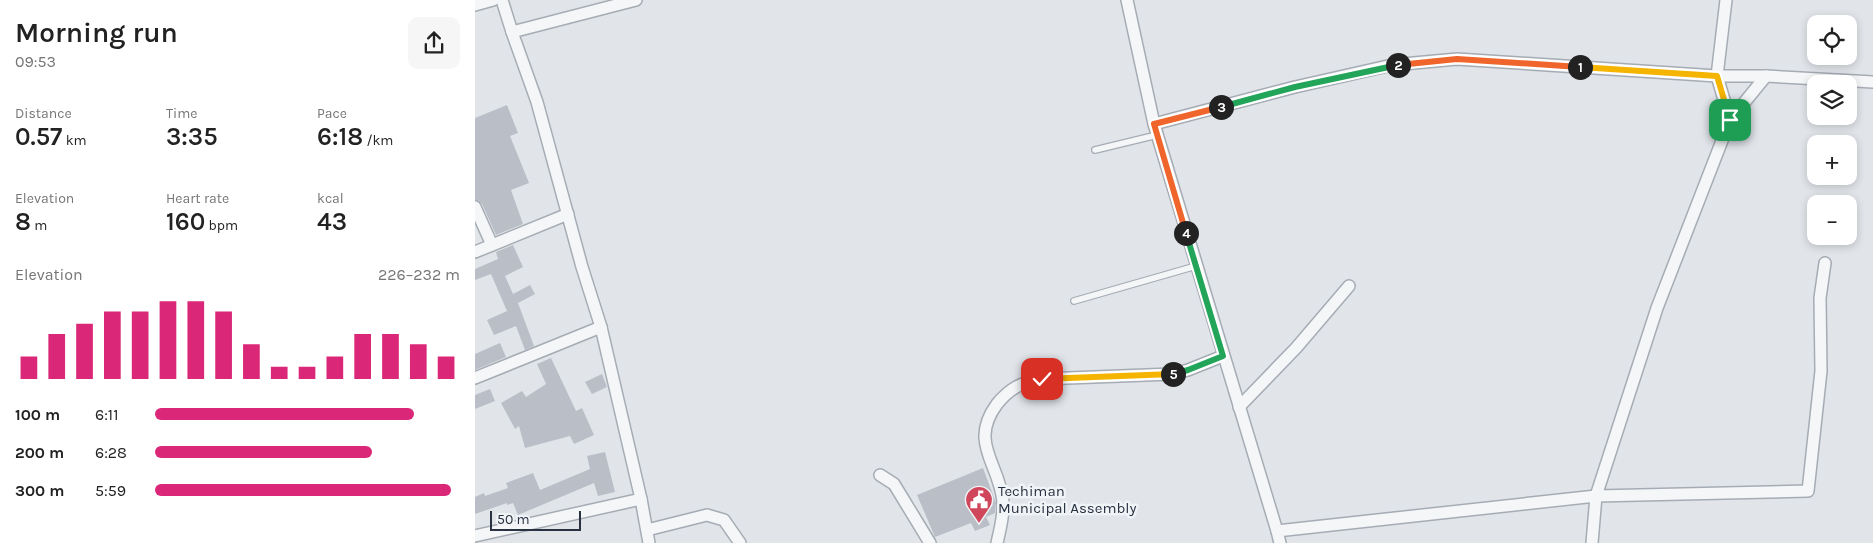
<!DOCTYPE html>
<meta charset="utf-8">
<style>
:root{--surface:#fff;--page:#f6f6f6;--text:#222;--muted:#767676;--accent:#db2777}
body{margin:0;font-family:Karla,sans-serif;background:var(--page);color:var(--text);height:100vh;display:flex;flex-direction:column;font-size:19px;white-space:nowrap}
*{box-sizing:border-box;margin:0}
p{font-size:16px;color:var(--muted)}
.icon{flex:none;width:28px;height:28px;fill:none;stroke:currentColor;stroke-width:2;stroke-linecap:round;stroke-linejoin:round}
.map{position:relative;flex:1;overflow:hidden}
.drawer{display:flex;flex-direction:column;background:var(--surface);width:475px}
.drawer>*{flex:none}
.buttons{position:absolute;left:1332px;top:15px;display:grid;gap:10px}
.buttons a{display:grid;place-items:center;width:50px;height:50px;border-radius:10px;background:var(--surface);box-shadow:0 2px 8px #0003;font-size:25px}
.scale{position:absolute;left:15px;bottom:12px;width:91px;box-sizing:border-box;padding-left:5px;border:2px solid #293242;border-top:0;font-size:14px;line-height:18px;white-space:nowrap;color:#293242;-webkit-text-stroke:4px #f1f4f7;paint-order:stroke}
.pin{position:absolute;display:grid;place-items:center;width:42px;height:42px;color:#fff;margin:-21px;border-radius:10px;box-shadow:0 2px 8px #0006}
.km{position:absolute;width:25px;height:25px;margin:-12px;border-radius:50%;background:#222;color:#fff;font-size:14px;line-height:25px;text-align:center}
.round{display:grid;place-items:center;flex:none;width:52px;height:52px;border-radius:10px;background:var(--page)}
.head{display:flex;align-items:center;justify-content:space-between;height:85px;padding:0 15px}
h1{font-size:28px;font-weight:600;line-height:38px}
.figures{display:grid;grid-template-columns:repeat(3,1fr);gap:8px;height:85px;padding:5px 15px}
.figures div{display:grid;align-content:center}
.figures b{font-size:25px;font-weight:600}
.figures small{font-size:14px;font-weight:400}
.figures p{font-size:14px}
.chart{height:140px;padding:10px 15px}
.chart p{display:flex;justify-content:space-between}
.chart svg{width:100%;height:90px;margin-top:5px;stroke:var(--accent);stroke-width:6}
ul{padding:0 15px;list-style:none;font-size:16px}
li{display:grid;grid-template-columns:80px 60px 1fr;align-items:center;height:38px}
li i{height:12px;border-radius:6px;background:var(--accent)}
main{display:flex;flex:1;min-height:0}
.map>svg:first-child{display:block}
.building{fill:#b9bec7}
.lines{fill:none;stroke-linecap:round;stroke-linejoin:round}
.lane-casing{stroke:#a6acb4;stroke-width:8}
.street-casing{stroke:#a6acb4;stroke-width:14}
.lane{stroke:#f4f6f8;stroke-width:5.5}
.street{stroke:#f4f6f8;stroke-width:11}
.split-1-casing{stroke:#fff;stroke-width:10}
.split-2-casing{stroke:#fff;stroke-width:10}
.split-3-casing{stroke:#fff;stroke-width:10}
.split-4-casing{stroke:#fff;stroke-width:10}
.split-5-casing{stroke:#fff;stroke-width:10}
.split-6-casing{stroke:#fff;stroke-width:10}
.split-1{stroke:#f5b400;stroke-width:6}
.split-2{stroke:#f0652b;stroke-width:6}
.split-3{stroke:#22a559;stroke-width:6}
.split-4{stroke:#f0652b;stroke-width:6}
.split-5{stroke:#22a559;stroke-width:6}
.split-6{stroke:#f5b400;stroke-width:6}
.labels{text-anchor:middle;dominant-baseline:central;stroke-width:5;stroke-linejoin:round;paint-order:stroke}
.poi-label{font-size:15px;fill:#293242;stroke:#f1f4f7;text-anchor:start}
</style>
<main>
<section class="drawer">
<div class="head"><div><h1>Morning run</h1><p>09:53</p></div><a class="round"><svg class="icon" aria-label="share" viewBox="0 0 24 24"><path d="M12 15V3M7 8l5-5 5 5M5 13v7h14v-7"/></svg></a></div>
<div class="figures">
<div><p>Distance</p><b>0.57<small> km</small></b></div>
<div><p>Time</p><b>3:35</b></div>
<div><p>Pace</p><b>6:18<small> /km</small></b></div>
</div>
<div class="figures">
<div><p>Elevation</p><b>8<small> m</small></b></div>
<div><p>Heart rate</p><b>160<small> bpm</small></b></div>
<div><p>kcal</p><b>43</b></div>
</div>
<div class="chart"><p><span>Elevation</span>226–232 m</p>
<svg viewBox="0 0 160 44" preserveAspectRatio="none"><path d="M5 44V33M15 44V22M25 44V17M35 44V11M45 44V11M55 44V6M65 44V6M75 44V11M85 44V27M95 44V38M105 44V38M115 44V33M125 44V22M135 44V22M145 44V27M155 44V33"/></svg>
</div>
<ul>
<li><b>100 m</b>6:11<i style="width:85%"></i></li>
<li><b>200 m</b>6:28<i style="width:71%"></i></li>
<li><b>300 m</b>5:59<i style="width:97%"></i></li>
</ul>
</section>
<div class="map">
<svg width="1398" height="543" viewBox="0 0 1398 543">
<rect width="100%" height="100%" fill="#e1e5ea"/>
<!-- building -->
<g class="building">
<polygon points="32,105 43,133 35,136 54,183 36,190 48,224 21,235 7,204 0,200 0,118"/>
<polygon points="38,245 48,267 30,276 38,294 55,285 60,294 43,303 59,346 50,350 41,326 19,335 12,320 32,311 16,274 0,280 0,269 23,259 21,252"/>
<polygon points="25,343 31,357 0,370 0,354"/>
<polygon points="76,358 101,411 107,408 119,435 99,444 95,436 50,448 44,426 40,429 26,403 47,391 51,397 71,384 62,364"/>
<polygon points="127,374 132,387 117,394 110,382"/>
<polygon points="15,389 20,401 0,409 0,395"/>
<polygon points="130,452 140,492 123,496 119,483 43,515 38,503 32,505 32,503 0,514 0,497 9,493 10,496 33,488 31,483 58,473 65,490 115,469 112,456"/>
<polygon points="508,468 521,503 520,513 511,517 515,525 500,531 496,523 460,537 442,495"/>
</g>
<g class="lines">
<defs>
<g id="lane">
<polyline points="620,150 682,135"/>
<polyline points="599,301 721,266"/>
</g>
<g id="street">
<polyline points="27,0 37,32 161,0"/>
<polyline points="652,0 679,124"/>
<polyline points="1251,0 1242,76 1255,120"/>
<polyline points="0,5 18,0"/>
<polyline points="1291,76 1255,120 1182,308 1121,496 1333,491 1346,371 1345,298 1350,263"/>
<polyline points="0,207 17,245"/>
<polyline points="0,252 93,214"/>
<polyline points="0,378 126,327"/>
<polyline points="764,407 821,348 874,286"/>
<polyline points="405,475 419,484 455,543"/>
<polyline points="166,499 174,543"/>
<polyline points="172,530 232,515 249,520 265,543"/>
<polyline points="802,531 679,124 820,87 917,65 982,59 1242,76 1291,76 1398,82"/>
<polyline points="0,536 166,499 126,327 107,267 62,102 37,32"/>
<path d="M 522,543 C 525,529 529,516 528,502 C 525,464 493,443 522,404 C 535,388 547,382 567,379 L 697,374 L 713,370 L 748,356"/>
<polyline points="805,543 802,531 1121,496 1117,543"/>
</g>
</defs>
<!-- lane casing -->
<use href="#lane" class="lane-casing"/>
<!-- street casing -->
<use href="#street" class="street-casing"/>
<!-- lane -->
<use href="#lane" class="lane"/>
<!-- street -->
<use href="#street" class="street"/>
</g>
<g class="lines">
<defs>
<polyline id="split-1" points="1105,67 1242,76 1255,120"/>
<polyline id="split-2" points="923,65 982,59 1105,67"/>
<polyline id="split-3" points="746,107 820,87 923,65"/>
<polyline id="split-4" points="711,233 679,124 746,107"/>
<polyline id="split-5" points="698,374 713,370 748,356 711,233"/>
<polyline id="split-6" points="567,379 698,374"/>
</defs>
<!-- split-1 casing -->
<use href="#split-1" class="split-1-casing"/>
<!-- split-2 casing -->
<use href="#split-2" class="split-2-casing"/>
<!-- split-3 casing -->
<use href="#split-3" class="split-3-casing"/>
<!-- split-4 casing -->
<use href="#split-4" class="split-4-casing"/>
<!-- split-5 casing -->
<use href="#split-5" class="split-5-casing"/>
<!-- split-6 casing -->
<use href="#split-6" class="split-6-casing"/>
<!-- split-1 -->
<use href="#split-1" class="split-1"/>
<!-- split-2 -->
<use href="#split-2" class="split-2"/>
<!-- split-3 -->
<use href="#split-3" class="split-3"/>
<!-- split-4 -->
<use href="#split-4" class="split-4"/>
<!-- split-5 -->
<use href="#split-5" class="split-5"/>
<!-- split-6 -->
<use href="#split-6" class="split-6"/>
</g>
<!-- icons -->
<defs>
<symbol id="civic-pin" viewBox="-11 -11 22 30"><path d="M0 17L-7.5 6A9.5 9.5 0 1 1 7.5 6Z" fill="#d0465b" stroke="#f1f4f7"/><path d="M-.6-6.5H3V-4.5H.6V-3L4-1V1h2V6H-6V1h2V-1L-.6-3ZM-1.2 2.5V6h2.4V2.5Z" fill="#fff"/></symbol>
</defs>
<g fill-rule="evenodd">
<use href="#civic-pin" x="488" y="484" width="32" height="43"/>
</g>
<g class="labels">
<!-- poi labels -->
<g class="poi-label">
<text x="523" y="491">Techiman<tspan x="523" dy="17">Municipal Assembly</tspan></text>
</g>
</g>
</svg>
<div class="buttons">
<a><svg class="icon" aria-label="locate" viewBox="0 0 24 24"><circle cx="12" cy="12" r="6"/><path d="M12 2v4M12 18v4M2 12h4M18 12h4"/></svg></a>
<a><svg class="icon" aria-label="layers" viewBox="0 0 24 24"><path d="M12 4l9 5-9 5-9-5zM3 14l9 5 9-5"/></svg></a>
<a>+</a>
<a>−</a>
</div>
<div class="scale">50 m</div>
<div class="pin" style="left:1255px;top:120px;background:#1e9e55"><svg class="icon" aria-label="arrive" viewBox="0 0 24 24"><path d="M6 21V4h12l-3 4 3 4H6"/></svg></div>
<div class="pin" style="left:567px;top:379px;background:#d93025"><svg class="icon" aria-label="check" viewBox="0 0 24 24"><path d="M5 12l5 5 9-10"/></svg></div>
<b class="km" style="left:1105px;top:67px">1</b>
<b class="km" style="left:923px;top:65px">2</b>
<b class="km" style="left:746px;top:107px">3</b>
<b class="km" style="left:711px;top:233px">4</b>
<b class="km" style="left:698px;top:374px">5</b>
</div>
</main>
